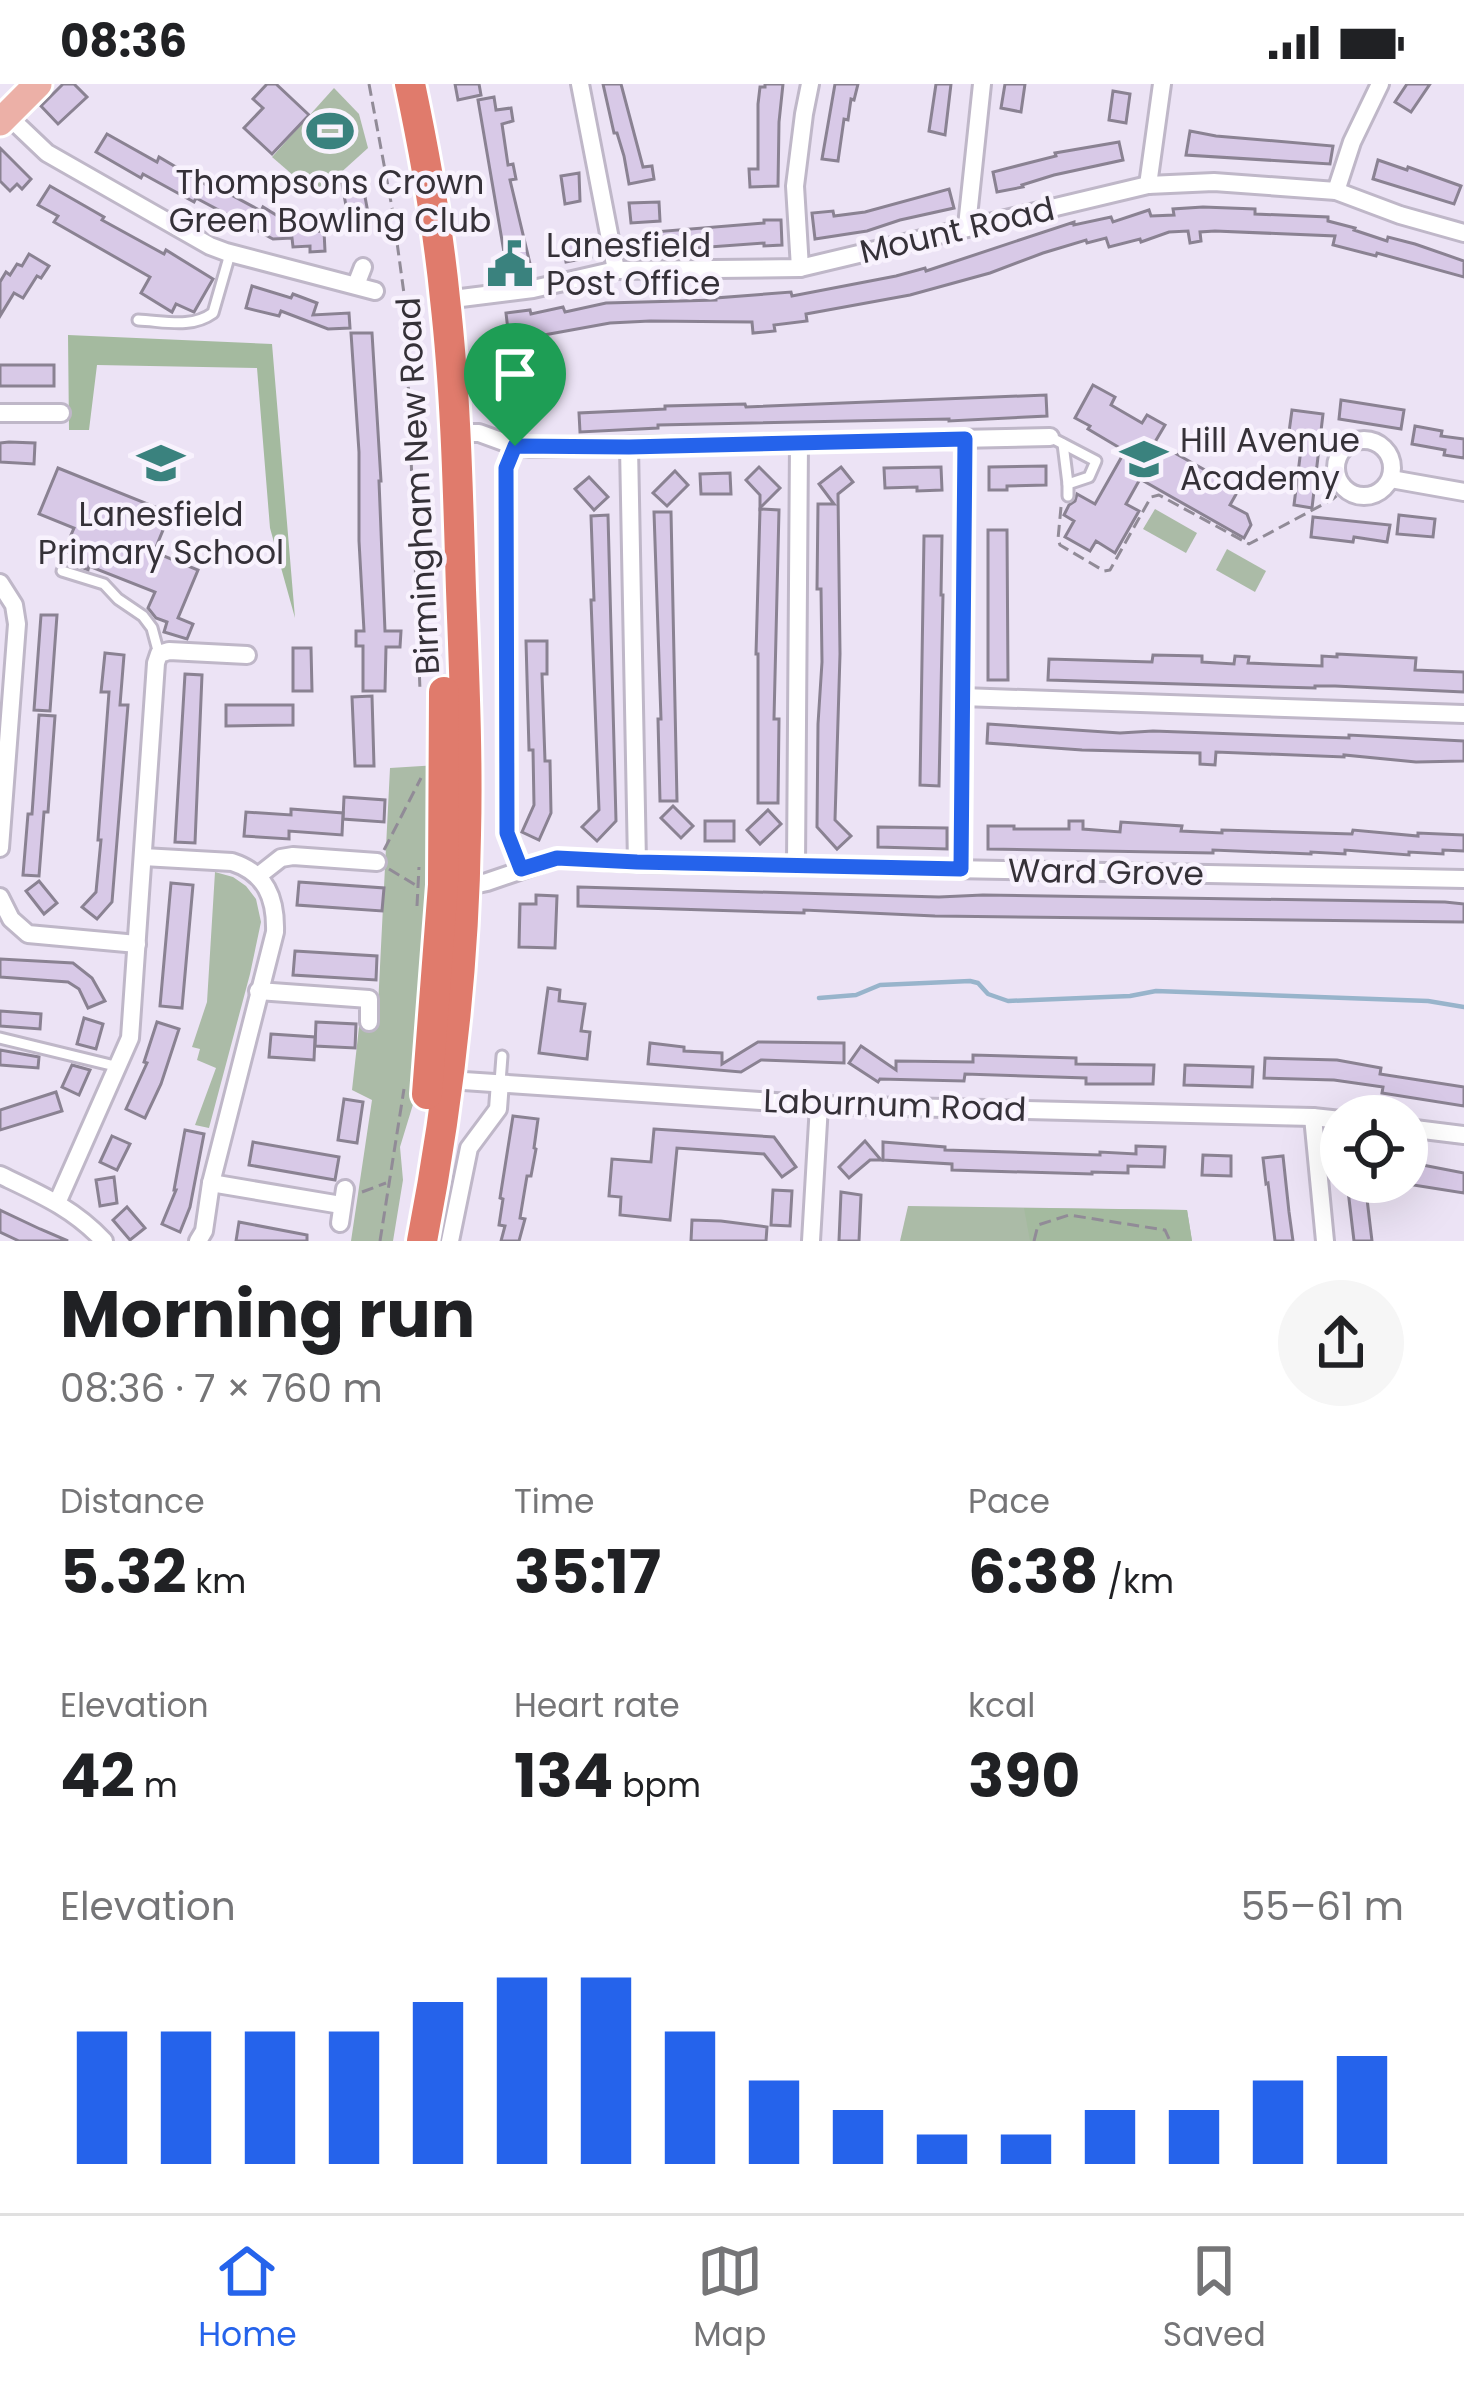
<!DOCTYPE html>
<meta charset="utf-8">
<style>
:root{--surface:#fff;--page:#f6f6f6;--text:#202124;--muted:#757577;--line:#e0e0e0;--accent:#2563eb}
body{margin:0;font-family:Poppins,sans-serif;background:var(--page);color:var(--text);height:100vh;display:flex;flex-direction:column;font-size:45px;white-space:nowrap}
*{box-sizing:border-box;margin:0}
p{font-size:39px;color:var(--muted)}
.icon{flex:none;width:66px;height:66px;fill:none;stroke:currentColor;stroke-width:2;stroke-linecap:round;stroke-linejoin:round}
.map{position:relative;height:1157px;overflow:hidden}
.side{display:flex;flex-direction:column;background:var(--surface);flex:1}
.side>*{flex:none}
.buttons{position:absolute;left:1320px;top:1011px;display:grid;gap:24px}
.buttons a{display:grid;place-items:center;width:108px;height:108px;border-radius:50%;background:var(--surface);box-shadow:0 12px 48px #0002;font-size:60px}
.pin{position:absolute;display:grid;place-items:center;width:102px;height:102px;color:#fff;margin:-123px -51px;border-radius:50% 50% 50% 0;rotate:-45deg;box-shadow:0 0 12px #0007}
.pin .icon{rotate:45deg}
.round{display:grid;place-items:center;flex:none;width:126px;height:126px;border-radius:63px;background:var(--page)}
.summary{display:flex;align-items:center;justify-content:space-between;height:204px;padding:0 60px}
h1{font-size:66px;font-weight:700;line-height:90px}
.metrics{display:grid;grid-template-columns:repeat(3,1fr);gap:18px;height:204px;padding:12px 60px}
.metrics div{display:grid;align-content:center}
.metrics b{font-size:60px;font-weight:700}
.metrics small{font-size:33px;font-weight:400}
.metrics p{font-size:33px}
.chart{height:336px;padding:24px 60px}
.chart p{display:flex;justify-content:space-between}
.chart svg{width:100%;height:216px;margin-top:12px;stroke:var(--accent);stroke-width:6}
.status{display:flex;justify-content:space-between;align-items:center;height:84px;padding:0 60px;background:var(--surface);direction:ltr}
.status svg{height:33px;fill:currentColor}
.dock{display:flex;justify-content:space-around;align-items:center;height:168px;border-top:3px solid var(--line);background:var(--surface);font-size:33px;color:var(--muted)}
.dock a{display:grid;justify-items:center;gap:6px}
.dock .current{color:var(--accent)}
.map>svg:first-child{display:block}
.green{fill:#abbba7}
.forest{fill:#a4ba9f}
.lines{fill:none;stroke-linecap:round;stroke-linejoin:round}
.stream{stroke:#98b4cb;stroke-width:4.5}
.building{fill:#d8c9e7;stroke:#8a8292;stroke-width:3}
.lane-casing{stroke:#bfb7c8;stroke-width:15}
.street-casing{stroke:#bfb7c8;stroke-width:22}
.primary-casing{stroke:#fff;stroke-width:33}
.highway-casing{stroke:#fff;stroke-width:36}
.path{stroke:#918b97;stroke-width:3;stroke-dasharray:12 6;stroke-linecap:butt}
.lane{stroke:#fff;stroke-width:9}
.street{stroke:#fff;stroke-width:16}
.primary{stroke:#ecb0a7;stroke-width:27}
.highway{stroke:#e07b6c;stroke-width:30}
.route-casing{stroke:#fff;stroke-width:24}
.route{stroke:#2563eb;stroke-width:15}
.labels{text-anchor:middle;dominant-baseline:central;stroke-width:9;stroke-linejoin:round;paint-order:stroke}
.poi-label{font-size:33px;fill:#353138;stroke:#f8f2fd}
.street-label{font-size:33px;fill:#353138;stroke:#f8f2fd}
</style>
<div class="status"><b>08:36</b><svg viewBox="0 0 49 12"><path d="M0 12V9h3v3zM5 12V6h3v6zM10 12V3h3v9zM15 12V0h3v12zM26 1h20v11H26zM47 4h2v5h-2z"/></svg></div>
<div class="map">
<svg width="1464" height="1157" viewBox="0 0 1464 1157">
<rect width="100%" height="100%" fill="#ece3f5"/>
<!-- green -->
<g class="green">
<polygon points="334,4 359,30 368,64 316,111 272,73"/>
<path d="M 509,297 C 523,304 532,313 534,330 L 520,340 L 504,329 L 490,311 L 500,299 Z"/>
<polygon points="1155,425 1197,449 1186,469 1143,445"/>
<polygon points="1227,465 1266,487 1255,508 1216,486"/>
<polygon points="438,681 418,1004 400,1063 403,1096 393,1157 351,1157 372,1016 352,1006 359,943 377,942 390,684"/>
<polygon points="215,788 233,793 246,802 256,815 261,838 250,890 209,1044 195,1041 216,984 197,976 200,965 192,963 207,918"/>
<polygon points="908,1122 1187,1126 1192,1157 900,1157"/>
</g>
<!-- forest -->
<g class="forest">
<polygon points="68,251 272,260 295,534 270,444 257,284 97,281 89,346 69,346"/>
<polygon points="1024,1124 1187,1126 1192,1157 1030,1157"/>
</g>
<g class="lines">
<!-- stream -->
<polyline class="stream" points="819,914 856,911 880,901 970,897 978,899 988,910 1008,917 1130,912 1156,907 1428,917 1464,923"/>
</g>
<!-- building -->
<g class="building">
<polygon points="63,0 74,0 87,13 58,40 41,22"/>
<polygon points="267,0 276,0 309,31 272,70 244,44 263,24 253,15"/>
<polygon points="455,0 479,0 481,11 458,16"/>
<polygon points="603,0 621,0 643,83 652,82 654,95 629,100 624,72 617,49 614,49"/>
<polygon points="765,0 783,0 779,38 778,102 750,103 749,85 758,85 758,20 760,3 765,3"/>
<polygon points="835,0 858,0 854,16 851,15 848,36 844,35 838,77 822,75"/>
<polygon points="936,0 951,0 945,51 929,47"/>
<polygon points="1005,0 1025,0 1021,28 1001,24"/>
<polygon points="1407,0 1430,0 1411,28 1395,18"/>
<polygon points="1113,7 1130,10 1126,39 1109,36"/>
<polygon points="494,13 496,26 511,24 513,37 502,40 508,81 513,80 516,95 510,96 532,188 502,194 498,175 505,174 478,16"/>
<polygon points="1190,47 1216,52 1333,62 1330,80 1186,71"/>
<polygon points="107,50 157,78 159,73 208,102 209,99 261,127 263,123 294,142 305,142 305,148 324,147 325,167 310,168 310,162 293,163 292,154 273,155 196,114 194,118 143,90 141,94 96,68"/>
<polygon points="1119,58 1123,76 1054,91 1022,101 1023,103 997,108 993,88 1056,72 1055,69"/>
<polygon points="0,64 31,95 22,105 17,100 10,107 0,97"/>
<polygon points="1378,76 1407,86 1408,83 1461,102 1454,120 1373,95"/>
<polygon points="579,89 580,117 565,120 561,92"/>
<polygon points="362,97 369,134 349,138 342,100"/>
<polygon points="50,102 104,133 102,136 164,170 166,166 213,195 194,228 176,220 172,228 141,209 150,193 54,138 58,132 38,121"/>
<polygon points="949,105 954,124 900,136 867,147 815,155 812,129 833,127 834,132 865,128"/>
<polygon points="659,118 660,137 631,139 629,119"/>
<polygon points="1203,123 1255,125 1255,130 1328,133 1328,137 1355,144 1354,146 1387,157 1388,153 1415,160 1464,177 1464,193 1377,169 1376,172 1333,161 1335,152 1215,147 1200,148 1201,157 1190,159 1188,147 1169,148 1141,158 1140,155 1109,163 1106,154 1087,159 1086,156 1043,169 990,189 910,211 806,230 807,237 774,241 775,247 753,249 752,238 650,237 610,239 533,253 535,262 523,263 521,254 509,255 506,229 530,226 531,230 563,223 565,228 606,219 716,216 716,214 791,208 792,212 896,192 925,184 926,187 1074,138 1074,141 1111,133 1113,138 1149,126 1151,132 1174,131 1173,125"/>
<polygon points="764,136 781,136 782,161 764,162 764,159 655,167 653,148 764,139"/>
<polygon points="587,153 591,173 566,178 562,158"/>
<polygon points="29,170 49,182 41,194 37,192 23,214 14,209 0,232 0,198 6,188 10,191 17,180 22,182"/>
<polygon points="252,202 291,214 293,210 317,219 313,231 349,229 350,244 328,245 281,227 279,232 246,224"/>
<polygon points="351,249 372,249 381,397 379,397 385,547 401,547 400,563 386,563 385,607 363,607 363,562 356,562 356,547 364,547 359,457 359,368"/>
<rect x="0" y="281" width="54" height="21"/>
<polygon points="1093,301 1115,313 1111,321 1142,339 1147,331 1165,341 1155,358 1239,405 1230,421 1247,430 1251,441 1244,454 1140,395 1126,420 1139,427 1115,469 1096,457 1090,467 1065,453 1074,437 1064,431 1069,421 1075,417 1077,410 1095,420 1125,367 1088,345 1090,342 1075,334"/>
<polygon points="1046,311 1047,332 949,337 949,335 658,341 658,344 580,348 579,329 665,325 665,322 745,320 746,323"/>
<polygon points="1341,316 1404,326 1401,345 1339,335"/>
<polygon points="1292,326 1323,330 1312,424 1294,421 1303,349 1289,348"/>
<polygon points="1415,342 1442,347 1441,352 1464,355 1464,374 1444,371 1445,366 1412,360"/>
<polygon points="9,358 35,359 34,380 0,378 0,359"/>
<polygon points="1046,382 1046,401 1007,402 1007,406 989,406 989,383"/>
<polygon points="759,383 780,404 760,424 760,411 746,396"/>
<polygon points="841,383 853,398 838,410 840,570 835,736 851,752 837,765 817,743 818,640 822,578 821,505 817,505 818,420 834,420 819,400"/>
<polygon points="941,383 942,406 917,407 917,403 885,404 884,384"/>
<polygon points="58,384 170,429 154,468 198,486 178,534 193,540 187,555 164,548 167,538 156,534 148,524 155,508 89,482 88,486 69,478 73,470 64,467 74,444 39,430"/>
<polygon points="675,387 688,401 667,422 653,409"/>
<polygon points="730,389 731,410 701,410 700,390"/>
<polygon points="589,393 608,413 594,426 575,405"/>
<polygon points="760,425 779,426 774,635 779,635 778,719 758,719 758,570 756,570"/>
<polygon points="654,428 671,428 677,717 660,717 658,635 661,635"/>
<polygon points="608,431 616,737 597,757 582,743 599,726 591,516 594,516 591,432"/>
<polygon points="1399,431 1435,435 1433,453 1397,450"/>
<polygon points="1313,433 1390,441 1387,458 1354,453 1353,458 1311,453"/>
<polygon points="988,446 1007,446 1008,596 988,596"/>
<polygon points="924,452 942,452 941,511 943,511 939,702 920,701"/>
<polygon points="41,531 57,531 50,627 34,626"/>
<polygon points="526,557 547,557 547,590 542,590 545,677 550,677 551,729 539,756 522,748 534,721 533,666 529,666"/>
<polygon points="293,564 311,564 312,607 293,607"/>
<polygon points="105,569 124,571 120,621 128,621 112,818 97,835 82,823 96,808 101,756 98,756 109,608 101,608"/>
<polygon points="1337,570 1416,574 1415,586 1464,588 1464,608 1335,602 1315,602 1315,604 1048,596 1049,575 1152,578 1153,571 1202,572 1202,578 1234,580 1235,572 1249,573 1248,579 1322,582 1322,572 1337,573"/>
<polygon points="185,590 202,591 195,759 175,758"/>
<polygon points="372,612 374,682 355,682 352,613"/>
<polygon points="226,621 293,621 293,641 226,642"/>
<polygon points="39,631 55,632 48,728 44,728 39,792 23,791 28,730 32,730"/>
<polygon points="988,640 1120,649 1153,647 1349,654 1349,651 1464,657 1464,677 1416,678 1344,671 1344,673 1216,668 1215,681 1200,680 1200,669 1082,666 987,659"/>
<polygon points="344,713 385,716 384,738 343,735"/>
<polygon points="673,722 693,742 681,754 661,734"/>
<polygon points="291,725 343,729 342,751 289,747 289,755 244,752 246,728 291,731"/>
<polygon points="768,726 781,740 760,760 747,746"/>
<rect x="705" y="737" width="29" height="20"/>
<polygon points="1069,737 1083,737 1083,745 1120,748 1121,738 1182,742 1181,747 1222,749 1222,746 1352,750 1353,746 1418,752 1418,749 1464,751 1464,767 1443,766 1443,770 1409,768 1409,771 1345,766 1345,770 1311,768 1311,770 1213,766 1213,769 988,765 988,742 1014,742 1014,745 1069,745"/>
<polygon points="878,743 947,744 947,765 878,763"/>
<polygon points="39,797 57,819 44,830 26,807"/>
<polygon points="299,798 384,804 382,827 297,821"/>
<polygon points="171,799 193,801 182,924 160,922"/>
<polygon points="578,803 939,813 983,811 1445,818 1464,820 1464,838 935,832 804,826 804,829 578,822"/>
<polygon points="536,811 557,812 555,864 519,863 520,820 536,820"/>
<polygon points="295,867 377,872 376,896 293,891"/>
<polygon points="0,875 73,879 92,894 105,917 88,924 79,905 68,898 0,893"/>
<polygon points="548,904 560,906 559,917 585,920 581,947 590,948 587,975 539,969"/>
<polygon points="0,927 41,930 40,945 0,942"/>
<polygon points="84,934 103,940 96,965 77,960"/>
<polygon points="157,938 179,945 161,1000 145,1034 126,1025 147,979 144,978"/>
<polygon points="316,938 356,940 355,964 315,962"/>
<polygon points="271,950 315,953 314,976 269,973"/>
<polygon points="758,958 844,959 844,979 761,976 741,988 648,980 650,959 684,963 684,967 722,969 722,980"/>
<polygon points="861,962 896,986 896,977 973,978 973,971 1076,974 1076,980 1154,981 1153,1000 1086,1000 1086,994 965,990 964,997 880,995 878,998 849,979"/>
<polygon points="0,966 39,973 38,984 0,981"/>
<polygon points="1265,974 1337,976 1381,984 1380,990 1464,1003 1464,1022 1382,1009 1383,1003 1334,996 1264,994"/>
<polygon points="72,981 90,986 79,1011 62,1003"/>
<polygon points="1185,981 1253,983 1252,1003 1184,1001"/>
<polygon points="56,1008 62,1027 0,1046 0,1026"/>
<polygon points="344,1015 363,1018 357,1059 338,1056"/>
<polygon points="513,1032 538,1035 534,1064 536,1065 531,1092 527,1092 520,1134 525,1135 519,1157 501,1157 505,1142 499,1141 503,1115 500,1114"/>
<polygon points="654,1045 774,1053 796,1083 782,1093 764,1070 677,1064 670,1136 620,1131 621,1113 609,1112 612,1075 651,1078"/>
<polygon points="185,1046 204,1050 190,1123 180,1148 162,1140 176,1106 174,1106"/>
<polygon points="112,1052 130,1060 117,1086 100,1078"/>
<polygon points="865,1057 881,1076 870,1076 849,1094 839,1083"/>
<polygon points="253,1058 339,1073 335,1096 249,1081"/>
<polygon points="883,1058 945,1063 945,1066 1100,1071 1100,1068 1136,1070 1136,1062 1165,1063 1164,1083 1128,1082 1128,1089 1092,1088 1092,1090 952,1086 952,1080 883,1076"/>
<polygon points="1203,1071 1231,1072 1231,1092 1202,1091"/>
<polygon points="1283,1072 1289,1128 1293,1157 1275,1157 1268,1099 1266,1100 1263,1074"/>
<polygon points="1407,1078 1464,1089 1464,1109 1407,1100"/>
<polygon points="114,1093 117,1119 100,1122 96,1096"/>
<polygon points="1347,1098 1365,1098 1372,1157 1354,1157"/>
<polygon points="773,1106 792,1107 790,1142 771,1141"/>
<polygon points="841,1108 861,1111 859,1157 839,1157"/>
<polygon points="127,1123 145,1144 130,1156 113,1136"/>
<polygon points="0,1126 40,1145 68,1157 19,1157 0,1148"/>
<polygon points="692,1136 721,1137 767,1143 766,1157 691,1157"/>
<polygon points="239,1138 307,1151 307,1157 236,1157"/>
</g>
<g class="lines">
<defs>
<g id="lane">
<path d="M 138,236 C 164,237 191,245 213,229 L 230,170"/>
<polyline points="1050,353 1096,377 1089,393 1068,400 1068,412"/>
<polyline points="1063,360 1068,400"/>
<polyline points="62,487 104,500 118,515 143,532 152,544 159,570"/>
<polyline points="0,954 119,983"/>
<polyline points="500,998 502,972"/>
</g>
<g id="street">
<polyline points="580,0 616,186"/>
<polyline points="6,30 47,69 210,162 226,168 375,207"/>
<polyline points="1148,101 1162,0"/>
<polyline points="1336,107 1352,58 1380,0"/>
<polyline points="967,142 982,0"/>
<polyline points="800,184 795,102 804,30 810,0"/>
<polyline points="356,201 363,183"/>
<polyline points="445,216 533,205 616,186 800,184 1148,101 1214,98 1336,107 1400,131 1464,149"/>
<polyline points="0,329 61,329"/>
<polyline points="456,349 479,349 515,362 530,364 1050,353"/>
<circle cx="1364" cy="384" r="28"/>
<polyline points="515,362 506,384 507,749 521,785"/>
<polyline points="629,363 637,779"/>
<polyline points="1391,395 1464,408"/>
<polyline points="0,499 14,521 17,540 0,764"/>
<polyline points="962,613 1464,630"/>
<path d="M 143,773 L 232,778 C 266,789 276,814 275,848 L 211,1099 L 204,1147 L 198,1157"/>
<polyline points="796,781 799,358"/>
<polyline points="961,785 965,355"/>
<polyline points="258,792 281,774 293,772 377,778"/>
<polyline points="464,803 487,798 557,774 637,779 1464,795"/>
<polyline points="0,813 11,835 28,850 137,860"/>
<polyline points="258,907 369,915 369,938"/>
<polyline points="449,996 819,1021 1313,1033 1341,1036"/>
<polyline points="1313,1033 1325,1157"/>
<polyline points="1407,1044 1464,1051"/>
<path d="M 0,1091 C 40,1110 73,1124 104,1157"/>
<polyline points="211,1099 341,1121"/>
<polyline points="57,1119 130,954 156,579 159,570 169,567 247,571"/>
<polyline points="340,1139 345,1105"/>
<polyline points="450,1157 469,1064 498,1025 500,998"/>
<polyline points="811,1157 819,1021"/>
</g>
<polyline id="primary" points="0,38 38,0"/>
<g id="highway">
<path d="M 410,0 C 425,71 438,143 445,215 C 456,312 458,409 461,506 C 464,587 468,669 466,751 C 464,887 448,1023 422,1157"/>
<polyline points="427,1010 443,801 444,608"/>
</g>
</defs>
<!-- lane casing -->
<use href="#lane" class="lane-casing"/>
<!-- street casing -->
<use href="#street" class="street-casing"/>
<!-- primary casing -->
<use href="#primary" class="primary-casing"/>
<!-- highway casing -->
<use href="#highway" class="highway-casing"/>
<!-- path -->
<g class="path">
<polyline points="369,0 393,129 405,217 420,606"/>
<polyline points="1061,423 1058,455 1060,461 1104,487 1110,486 1151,413 1159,411 1249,460 1333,415 1345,404"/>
<polyline points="384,766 421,694"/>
<polyline points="389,785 417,802"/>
<polyline points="417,822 419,783"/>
<polyline points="362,1108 386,1099"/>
<polyline points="380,1157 404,1005"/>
<polyline points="1034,1157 1038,1141 1069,1131 1165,1146 1170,1157"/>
</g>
<!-- lane -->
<use href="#lane" class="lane"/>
<!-- street -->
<use href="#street" class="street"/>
<!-- primary -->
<use href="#primary" class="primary"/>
<!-- highway -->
<use href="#highway" class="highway"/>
</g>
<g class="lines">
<defs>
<polygon id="route" points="965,355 961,785 637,778 557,774 521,785 507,749 506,384 515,362 629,363"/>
</defs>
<!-- route casing -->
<use href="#route" class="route-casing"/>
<!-- route -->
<use href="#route" class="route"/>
</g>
<!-- icons -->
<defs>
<symbol id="stadium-bare" viewBox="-9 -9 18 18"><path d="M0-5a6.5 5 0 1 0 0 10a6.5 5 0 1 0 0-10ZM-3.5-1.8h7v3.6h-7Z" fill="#3a827e" stroke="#f8f2fd" stroke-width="2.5" paint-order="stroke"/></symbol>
<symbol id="civic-bare" viewBox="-9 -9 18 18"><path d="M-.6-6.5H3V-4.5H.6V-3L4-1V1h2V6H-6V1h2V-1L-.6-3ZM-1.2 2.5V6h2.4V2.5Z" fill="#3a827e" stroke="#f8f2fd" stroke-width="2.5" paint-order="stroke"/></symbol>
<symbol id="school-bare" viewBox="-9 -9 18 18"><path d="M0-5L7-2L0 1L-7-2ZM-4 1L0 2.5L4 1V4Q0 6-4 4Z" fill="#3a827e" stroke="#f8f2fd" stroke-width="2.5" paint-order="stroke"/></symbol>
</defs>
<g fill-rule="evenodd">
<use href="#stadium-bare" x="297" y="14" width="66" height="66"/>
<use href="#civic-bare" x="477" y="147" width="66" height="66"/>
<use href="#school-bare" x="1111" y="342" width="66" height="66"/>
<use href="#school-bare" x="128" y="346" width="66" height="66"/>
</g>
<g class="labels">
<!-- poi labels -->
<g class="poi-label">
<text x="330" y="98">Thompsons Crown<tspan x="330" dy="38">Green Bowling Club</tspan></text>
<text x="546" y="161" text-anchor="start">Lanesfield<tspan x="546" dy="38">Post Office</tspan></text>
<text x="1180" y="356" text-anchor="start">Hill Avenue<tspan x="1180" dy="38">Academy</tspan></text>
<text x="161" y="430">Lanesfield<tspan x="161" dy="38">Primary School</tspan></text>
</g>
<!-- street labels -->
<g class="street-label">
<text transform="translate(957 146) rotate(-13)">Mount Road</text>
<text transform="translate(418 402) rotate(-93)">Birmingham New Road</text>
<text transform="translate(1106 788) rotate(1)">Ward Grove</text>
<text transform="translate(895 1021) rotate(2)">Laburnum Road</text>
</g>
</g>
</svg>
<div class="buttons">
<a><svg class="icon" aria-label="locate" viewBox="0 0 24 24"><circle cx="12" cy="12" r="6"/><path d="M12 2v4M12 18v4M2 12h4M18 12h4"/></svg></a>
</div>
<div class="pin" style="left:515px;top:362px;background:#1e9e55"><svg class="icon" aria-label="arrive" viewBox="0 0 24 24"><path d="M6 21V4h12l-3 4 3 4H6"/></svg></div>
</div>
<section class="side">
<div class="summary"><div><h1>Morning run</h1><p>08:36 · 7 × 760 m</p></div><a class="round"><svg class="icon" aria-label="share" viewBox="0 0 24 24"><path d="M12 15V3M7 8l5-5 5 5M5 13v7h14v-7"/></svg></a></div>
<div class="metrics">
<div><p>Distance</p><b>5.32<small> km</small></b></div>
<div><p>Time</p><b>35:17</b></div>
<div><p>Pace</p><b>6:38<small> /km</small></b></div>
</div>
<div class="metrics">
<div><p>Elevation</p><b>42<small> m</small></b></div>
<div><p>Heart rate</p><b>134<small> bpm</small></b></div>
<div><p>kcal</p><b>390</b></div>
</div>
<div class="chart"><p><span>Elevation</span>55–61 m</p>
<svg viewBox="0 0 160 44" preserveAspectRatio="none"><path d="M5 44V17M15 44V17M25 44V17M35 44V17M45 44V11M55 44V6M65 44V6M75 44V17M85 44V27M95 44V33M105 44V38M115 44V38M125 44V33M135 44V33M145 44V27M155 44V22"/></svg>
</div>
</section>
<nav class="dock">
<a class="current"><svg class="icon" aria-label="home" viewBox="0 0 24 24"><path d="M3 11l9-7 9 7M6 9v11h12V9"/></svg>Home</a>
<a><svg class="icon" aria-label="map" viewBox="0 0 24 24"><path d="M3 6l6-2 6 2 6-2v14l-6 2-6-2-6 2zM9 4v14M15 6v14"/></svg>Map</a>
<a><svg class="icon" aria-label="saved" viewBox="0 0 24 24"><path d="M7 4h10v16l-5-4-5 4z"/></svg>Saved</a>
</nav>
